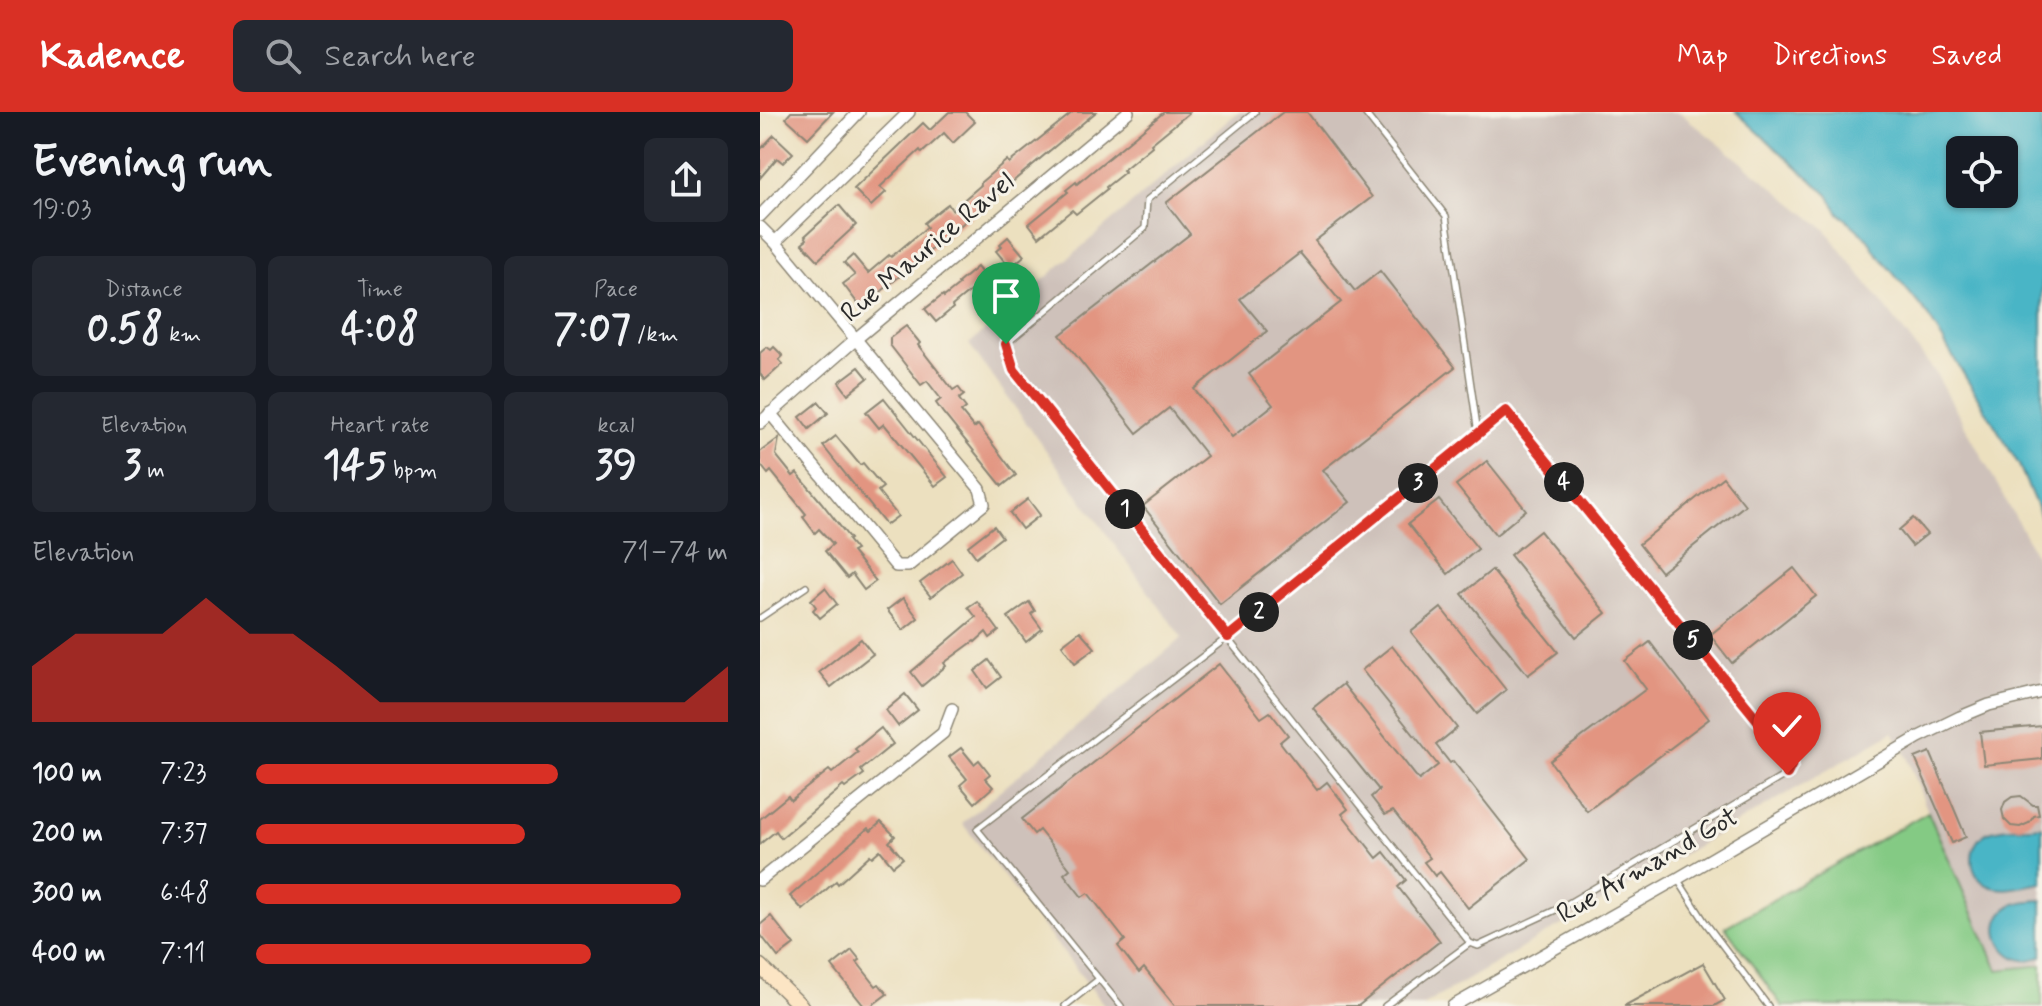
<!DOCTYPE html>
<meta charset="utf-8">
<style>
:root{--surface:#171b24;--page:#242831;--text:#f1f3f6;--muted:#9ea1a6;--accent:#d93025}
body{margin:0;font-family:Mynerve,sans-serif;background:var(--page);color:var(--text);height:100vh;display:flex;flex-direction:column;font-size:30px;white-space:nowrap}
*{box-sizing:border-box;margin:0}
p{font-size:26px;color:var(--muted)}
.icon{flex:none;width:44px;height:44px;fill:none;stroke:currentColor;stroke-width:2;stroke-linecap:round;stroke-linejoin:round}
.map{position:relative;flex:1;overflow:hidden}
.drawer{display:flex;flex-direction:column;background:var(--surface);width:760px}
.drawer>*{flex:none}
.buttons{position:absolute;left:1186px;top:24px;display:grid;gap:16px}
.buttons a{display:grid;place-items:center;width:72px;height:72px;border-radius:12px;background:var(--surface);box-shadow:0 2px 6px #0004;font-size:40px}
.pin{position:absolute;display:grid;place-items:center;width:68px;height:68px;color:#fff;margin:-82px -34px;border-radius:50% 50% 50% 0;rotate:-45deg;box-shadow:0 0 8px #0007}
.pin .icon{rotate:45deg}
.km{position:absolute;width:40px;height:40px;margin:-20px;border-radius:50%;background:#222;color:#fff;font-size:22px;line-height:40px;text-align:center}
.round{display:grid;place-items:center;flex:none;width:84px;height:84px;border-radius:12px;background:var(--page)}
.summary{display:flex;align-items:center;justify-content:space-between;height:136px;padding:0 32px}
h1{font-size:44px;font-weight:700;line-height:60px}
.figures{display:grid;grid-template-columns:repeat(3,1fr);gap:12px;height:136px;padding:8px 32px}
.figures div{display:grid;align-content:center;border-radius:12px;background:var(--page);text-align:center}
.figures b{font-size:40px;font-weight:700}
.figures small{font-size:22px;font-weight:400}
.figures p{font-size:22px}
.chart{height:224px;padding:16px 32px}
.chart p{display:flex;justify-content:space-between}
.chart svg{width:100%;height:144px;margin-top:8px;fill:var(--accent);opacity:.7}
ul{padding:0 32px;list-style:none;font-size:26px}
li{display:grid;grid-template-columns:128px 96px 1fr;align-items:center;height:60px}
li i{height:20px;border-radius:10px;background:var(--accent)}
header{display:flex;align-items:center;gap:48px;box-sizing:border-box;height:112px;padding:0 40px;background:var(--accent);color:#fff}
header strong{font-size:38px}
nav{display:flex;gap:44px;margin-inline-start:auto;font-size:28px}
.search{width:560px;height:72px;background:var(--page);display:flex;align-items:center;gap:20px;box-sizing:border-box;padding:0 28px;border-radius:12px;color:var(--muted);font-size:30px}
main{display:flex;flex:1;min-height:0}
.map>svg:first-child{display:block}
.industrial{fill:#cec1ba}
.green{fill:#84ca84;stroke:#587a58;stroke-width:2}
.water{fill:#4ab5c6;stroke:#3a7078;stroke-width:2;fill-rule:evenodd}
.building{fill:#e29581;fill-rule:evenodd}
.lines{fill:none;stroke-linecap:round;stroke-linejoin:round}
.service-casing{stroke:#8c8675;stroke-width:8}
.minor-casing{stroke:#8c8675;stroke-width:14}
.secondary-casing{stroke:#8c8675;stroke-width:17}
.service{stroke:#fff;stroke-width:5}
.minor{stroke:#fff;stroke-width:11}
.secondary{stroke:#fce5c4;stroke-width:14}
.route-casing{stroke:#fff;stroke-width:16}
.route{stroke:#d93025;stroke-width:10}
.labels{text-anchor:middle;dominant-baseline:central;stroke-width:6;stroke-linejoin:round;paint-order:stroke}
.street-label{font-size:28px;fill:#2b2b2b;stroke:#f7f3e8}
</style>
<header>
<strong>Kadence</strong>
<div class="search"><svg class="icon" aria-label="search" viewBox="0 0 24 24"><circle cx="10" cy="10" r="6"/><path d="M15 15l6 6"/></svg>Search here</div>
<nav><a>Map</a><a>Directions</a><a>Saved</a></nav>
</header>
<main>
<section class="drawer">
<div class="summary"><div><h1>Evening run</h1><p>19:03</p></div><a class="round"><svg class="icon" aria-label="share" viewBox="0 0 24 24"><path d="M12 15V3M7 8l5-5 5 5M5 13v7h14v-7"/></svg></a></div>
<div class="figures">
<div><p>Distance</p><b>0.58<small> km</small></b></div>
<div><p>Time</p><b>4:08</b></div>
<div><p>Pace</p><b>7:07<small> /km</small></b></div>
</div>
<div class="figures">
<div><p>Elevation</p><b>3<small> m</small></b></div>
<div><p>Heart rate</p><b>145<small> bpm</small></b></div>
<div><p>kcal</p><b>39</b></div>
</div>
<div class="chart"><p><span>Elevation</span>71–74 m</p>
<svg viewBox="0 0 160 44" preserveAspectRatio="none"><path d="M0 44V27L10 17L20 17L30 17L40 6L50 17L60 17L70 27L80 38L90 38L100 38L110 38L120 38L130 38L140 38L150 38L160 27V44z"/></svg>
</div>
<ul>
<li><b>100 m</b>7:23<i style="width:64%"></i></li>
<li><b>200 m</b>7:37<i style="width:57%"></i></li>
<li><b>300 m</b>6:48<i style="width:90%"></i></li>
<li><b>400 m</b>7:11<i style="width:71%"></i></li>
</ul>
</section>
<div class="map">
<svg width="1282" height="894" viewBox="0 0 1282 894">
<rect width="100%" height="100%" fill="#f7f3e8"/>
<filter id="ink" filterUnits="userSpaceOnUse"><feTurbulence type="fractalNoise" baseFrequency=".0125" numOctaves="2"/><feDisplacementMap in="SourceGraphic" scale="16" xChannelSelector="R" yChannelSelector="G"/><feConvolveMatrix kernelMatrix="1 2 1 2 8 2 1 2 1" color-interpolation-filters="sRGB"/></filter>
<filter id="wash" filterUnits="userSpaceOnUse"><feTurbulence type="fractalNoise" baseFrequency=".006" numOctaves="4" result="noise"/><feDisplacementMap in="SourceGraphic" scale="32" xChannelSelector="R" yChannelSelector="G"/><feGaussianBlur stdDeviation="1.8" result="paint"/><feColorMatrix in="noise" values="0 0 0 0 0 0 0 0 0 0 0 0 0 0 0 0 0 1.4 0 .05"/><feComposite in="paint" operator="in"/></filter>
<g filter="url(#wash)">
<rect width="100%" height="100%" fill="#ece0bf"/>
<!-- industrial -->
<polygon class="industrial" points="478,0 919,0 1065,117 1175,260 1270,432 1282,460 1282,853 1238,859 1168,700 1147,645 1133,620 662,894 345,894 202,711 422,526 209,232"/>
<!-- green -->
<polygon class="green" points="1168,700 1238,858 1282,853 1282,894 1022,894 965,815"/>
<!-- water -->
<g class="water">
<path d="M 976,0 L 1282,0 L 1282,407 L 1259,353 L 1167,202 L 1114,138 L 1108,127 L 1079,101 L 1068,83 ZM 1200,38 L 1244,38 L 1244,82 L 1200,82 Z"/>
<path d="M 1282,714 L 1282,771 C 1267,773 1246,780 1232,775 C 1206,767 1205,727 1232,719 C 1247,714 1266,716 1282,714 Z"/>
<path d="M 1282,788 L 1282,845 C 1276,846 1269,849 1263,848 C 1241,845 1228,815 1245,798 C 1254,789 1270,789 1282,788 Z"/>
</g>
<g id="blocks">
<!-- building -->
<g class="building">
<polygon points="31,0 73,0 48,26 26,6"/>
<polygon points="189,0 205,0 215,10 193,31 184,21 162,41 160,38 120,75 126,80 111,94 94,77 163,11 170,18"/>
<polygon points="313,0 336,0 104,194 99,193 83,172 95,163 84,151 93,143 108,161 129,143 131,145 167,115 164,111 185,94 188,92 192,98 221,73 220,71 247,48 249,51"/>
<polygon points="404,0 430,0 391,32 392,34 363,58 365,60 346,75 347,77 316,102 312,98 279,125 269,112 308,80 306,78 316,70 317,72"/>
<path d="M 523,0 L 547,0 L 612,85 L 555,129 L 595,179 L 620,159 L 695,255 L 563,358 L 590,390 L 460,492 L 383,394 L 447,344 L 409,296 L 377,321 L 300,223 L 430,122 L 406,91 ZM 540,141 L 581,190 L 489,262 L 513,293 L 472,325 L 434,277 L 507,219 L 480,187 Z"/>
<polygon points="14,23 33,41 23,51 17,46 0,66 0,38"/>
<polygon points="79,93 96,113 58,148 42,131 47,127 45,124"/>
<polygon points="248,125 264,144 250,156 236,139 242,134 240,132"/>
<polygon points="217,155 226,166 192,194 193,196 176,210 165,197 183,183 184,185 199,173 198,171"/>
<polygon points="146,214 160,231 158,233 193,278 198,275 204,283 199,287 206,296 201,300 214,316 218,313 256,363 242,374 183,301 176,291 181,287 167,269 161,273 130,233 130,226"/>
<polygon points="7,235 11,238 14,235 23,244 19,248 23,252 5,268 0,262 0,241"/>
<polygon points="99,255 108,266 88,282 79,270"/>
<polygon points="124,286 187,365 175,374 124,312 119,316 106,300"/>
<polygon points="59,290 68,301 49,317 40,305"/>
<polygon points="76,324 100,353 103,351 123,375 118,379 138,404 126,413 63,334"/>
<polygon points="19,326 16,343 33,364 37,361 61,390 90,427 88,428 96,438 92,440 116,469 104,478 92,462 87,466 65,439 73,432 59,417 55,421 43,405 46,402 11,359 8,362 0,352 0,340"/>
<polygon points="727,349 766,398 736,423 696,373"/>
<polygon points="963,365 985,393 901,460 879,432"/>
<polygon points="268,387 280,403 262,417 250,401"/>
<polygon points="679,388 718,437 688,462 648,412"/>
<polygon points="1153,406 1167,422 1152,434 1139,418"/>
<polygon points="234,414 242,425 216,445 208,434"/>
<polygon points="780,419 846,501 816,525 750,443"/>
<polygon points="192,447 202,461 171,485 160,471"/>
<polygon points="1034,456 1056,484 972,551 950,523"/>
<polygon points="732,458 798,540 768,563 702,482"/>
<polygon points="65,476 77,492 60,506 53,498 56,495 51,488"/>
<polygon points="143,486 158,506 143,518 127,498"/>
<polygon points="217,489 239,519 230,526 226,520 215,530 214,529 184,551 186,554 162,574 151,560 216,505 208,495"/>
<polygon points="269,490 275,499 271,502 282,517 266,530 248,505"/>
<polygon points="681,496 746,578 717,602 651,520"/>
<polygon points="320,519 335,536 315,551 302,533"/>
<polygon points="101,527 113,542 71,575 59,560"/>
<polygon points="890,530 949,607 827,699 790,649 886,577 865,549"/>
<polygon points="632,534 697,616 676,633 690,651 693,649 770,747 708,796 680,760 675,764 664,750 670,746 633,699 625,703 611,685 619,678 553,596 583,572 659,668 678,653 602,558"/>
<polygon points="229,548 241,565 227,576 215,559"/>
<polygon points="459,552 501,606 510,600 528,623 520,630 557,678 567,670 588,697 582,702 617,746 624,740 646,768 638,775 680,829 598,894 415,894 384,856 379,861 358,834 365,828 328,781 322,785 304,762 310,757 279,718 274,722 262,707"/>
<polygon points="145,582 158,598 138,614 126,598"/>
<polygon points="1282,614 1282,647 1224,653 1220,620"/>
<polygon points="121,616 133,632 101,658 104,662 85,676 83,674 21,726 16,719 0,732 0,707 28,684 31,688 69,658 72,661 98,640 95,637"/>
<polygon points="201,636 214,652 219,648 230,662 225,666 233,675 215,691 200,673 207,667 189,645"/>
<polygon points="1170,640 1206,725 1192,731 1155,646"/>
<polygon points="1261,684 1273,693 1277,693 1279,703 1274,704 1269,711 1260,715 1251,714 1244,707 1242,698 1245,690 1252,685"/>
<polygon points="121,710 135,724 129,730 143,746 133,754 120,738 112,745 110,743 78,772 76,769 43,798 30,784 108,716 111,719"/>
<polygon points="11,804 34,833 18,845 0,822 0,813"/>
<polygon points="92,838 100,848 97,850 116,874 119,872 127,882 111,894 104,894 72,854"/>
<polygon points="943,851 965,888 954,894 864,894"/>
</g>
</g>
</g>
<g filter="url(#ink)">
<use href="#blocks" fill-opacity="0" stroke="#8c8675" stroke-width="2"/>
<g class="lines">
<defs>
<g id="service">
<polyline points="495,0 387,88 385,116 246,232 254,258 710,831"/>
<polyline points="604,0 686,104 718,321"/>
<polyline points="0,506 46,475"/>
<polyline points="918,768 945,810 1008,894"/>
<polyline points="305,894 339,867"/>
<polyline points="361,894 217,717 468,525 746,299 1001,612 1026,632 1032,652 1027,662 802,795 718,834 710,831 625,894"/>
</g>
<g id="minor">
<polyline points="0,104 99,0"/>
<polyline points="0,115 15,130 220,377 224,392 148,454 136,454 10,301"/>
<polyline points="15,130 149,0"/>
<polyline points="0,311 97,226 368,0"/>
<polyline points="0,768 183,621 192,597"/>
<polyline points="693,894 917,767 1159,625 1200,605 1229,593 1282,580"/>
</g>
<polyline id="secondary" points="0,854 41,894"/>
</defs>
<!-- service casing -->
<use href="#service" class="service-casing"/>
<!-- minor casing -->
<use href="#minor" class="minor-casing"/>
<!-- secondary casing -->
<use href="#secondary" class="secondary-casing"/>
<!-- service -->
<use href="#service" class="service"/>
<!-- minor -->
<use href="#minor" class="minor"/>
<!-- secondary -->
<use href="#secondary" class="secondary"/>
</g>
</g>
<g class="lines" filter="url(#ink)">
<defs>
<polyline id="route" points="246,232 254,258 468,525 746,299 1001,612 1026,632 1032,652 1027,662"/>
</defs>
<!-- route casing -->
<use href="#route" class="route-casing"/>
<!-- route -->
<use href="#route" class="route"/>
</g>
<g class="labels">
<!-- street labels -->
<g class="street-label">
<text transform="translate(168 136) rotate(-40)">Rue Maurice Ravel</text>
<text transform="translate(888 754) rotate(-30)">Rue Armand Got</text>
</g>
</g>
</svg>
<div class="buttons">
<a><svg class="icon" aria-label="locate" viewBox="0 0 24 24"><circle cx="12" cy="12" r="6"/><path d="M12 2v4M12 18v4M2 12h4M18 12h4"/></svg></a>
</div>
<div class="pin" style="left:246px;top:232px;background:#1e9e55"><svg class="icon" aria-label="arrive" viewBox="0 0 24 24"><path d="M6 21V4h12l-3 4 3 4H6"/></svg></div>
<div class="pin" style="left:1027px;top:662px;background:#d93025"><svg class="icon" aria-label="check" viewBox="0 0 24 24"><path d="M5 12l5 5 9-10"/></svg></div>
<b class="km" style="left:365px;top:397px">1</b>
<b class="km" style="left:499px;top:500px">2</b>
<b class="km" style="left:658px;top:371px">3</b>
<b class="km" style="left:804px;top:370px">4</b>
<b class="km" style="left:933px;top:528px">5</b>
</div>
</main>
